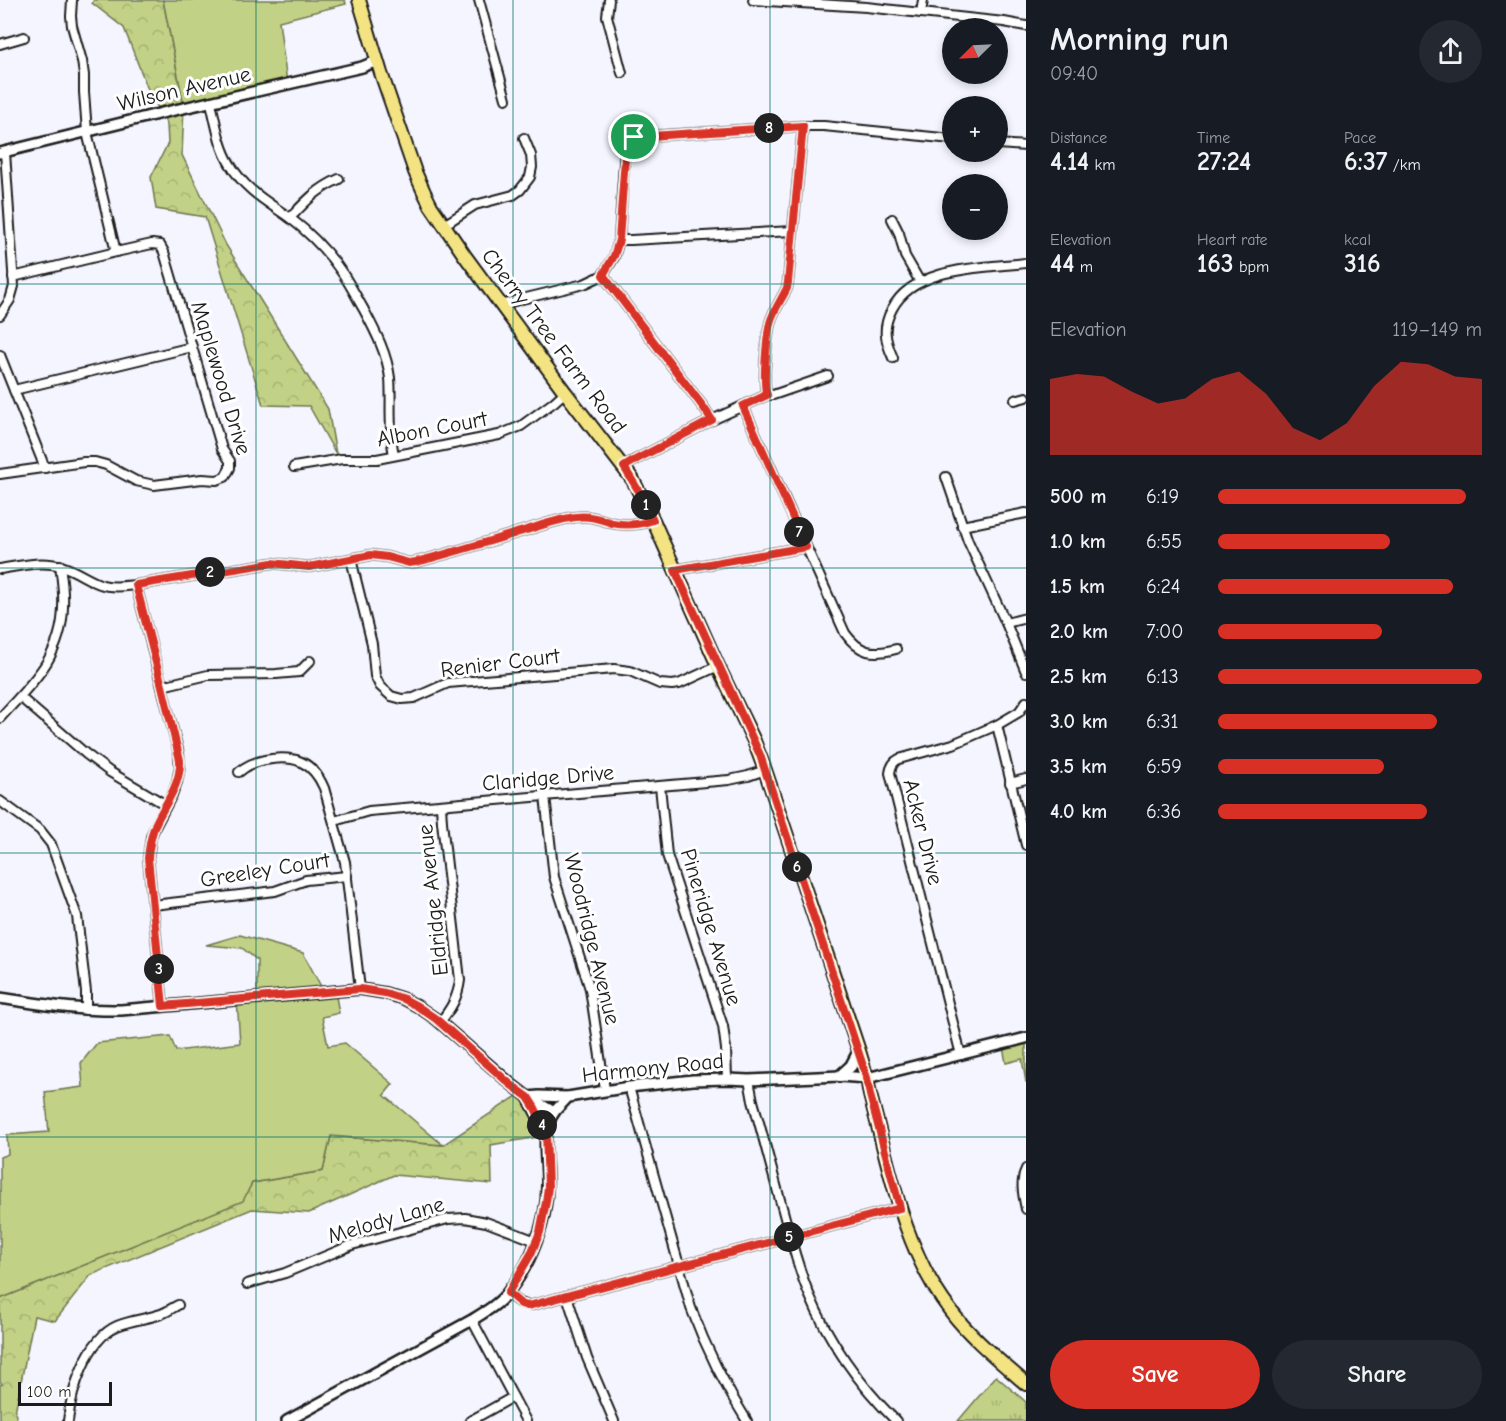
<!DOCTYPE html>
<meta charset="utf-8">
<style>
:root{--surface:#171b24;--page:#242831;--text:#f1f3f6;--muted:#9ea1a6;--accent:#d93025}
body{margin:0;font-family:"Comic Neue",sans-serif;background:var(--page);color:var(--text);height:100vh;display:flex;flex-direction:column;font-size:22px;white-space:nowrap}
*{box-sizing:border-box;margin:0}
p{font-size:20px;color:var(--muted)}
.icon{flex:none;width:33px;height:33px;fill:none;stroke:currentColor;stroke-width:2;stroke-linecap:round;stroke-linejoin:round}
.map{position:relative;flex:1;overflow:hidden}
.side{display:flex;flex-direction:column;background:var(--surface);width:480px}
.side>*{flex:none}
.needle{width:39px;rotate:246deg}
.tools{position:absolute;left:942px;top:18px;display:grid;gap:12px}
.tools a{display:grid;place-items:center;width:66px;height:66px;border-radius:50%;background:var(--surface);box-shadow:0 3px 9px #0003;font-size:30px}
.scale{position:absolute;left:18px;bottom:15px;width:94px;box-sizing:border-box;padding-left:6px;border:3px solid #1c1c1c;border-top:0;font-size:16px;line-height:21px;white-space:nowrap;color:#1c1c1c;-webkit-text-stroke:4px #fff;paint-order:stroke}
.pin{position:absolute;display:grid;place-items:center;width:51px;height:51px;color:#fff;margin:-26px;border:3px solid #fff;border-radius:50%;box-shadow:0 2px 6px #0007}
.km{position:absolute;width:30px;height:30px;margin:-15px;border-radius:50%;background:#222;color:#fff;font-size:16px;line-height:30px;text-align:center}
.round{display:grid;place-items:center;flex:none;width:63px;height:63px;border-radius:32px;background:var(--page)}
.summary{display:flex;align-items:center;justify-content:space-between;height:102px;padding:0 24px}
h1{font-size:33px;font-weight:700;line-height:45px}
.stats{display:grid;grid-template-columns:repeat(3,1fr);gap:9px;height:102px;padding:6px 24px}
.stats div{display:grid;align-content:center}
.stats b{font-size:26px;font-weight:700}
.stats small{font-size:16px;font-weight:400}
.stats p{font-size:16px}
.chart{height:168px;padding:12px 24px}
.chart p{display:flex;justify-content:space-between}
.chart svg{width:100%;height:108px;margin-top:6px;fill:var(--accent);opacity:.7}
.primary-button{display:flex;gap:12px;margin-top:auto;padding:12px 24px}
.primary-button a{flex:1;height:69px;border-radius:36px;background:var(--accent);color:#fff;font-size:24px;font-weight:700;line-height:69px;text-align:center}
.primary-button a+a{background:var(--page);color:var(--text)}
ul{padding:0 24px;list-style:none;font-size:20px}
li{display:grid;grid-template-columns:96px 72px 1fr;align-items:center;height:45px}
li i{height:15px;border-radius:8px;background:var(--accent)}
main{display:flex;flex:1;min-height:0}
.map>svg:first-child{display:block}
.grass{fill:url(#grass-tufts);stroke:#6e7650;stroke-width:1.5}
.forest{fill:url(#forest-crowns);stroke:#6e7650;stroke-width:1.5}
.park{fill:#c1d185;stroke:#6e7650;stroke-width:1.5}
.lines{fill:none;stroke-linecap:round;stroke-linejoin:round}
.minor-casing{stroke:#1c1c1c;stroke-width:12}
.tertiary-casing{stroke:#1c1c1c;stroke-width:14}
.secondary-casing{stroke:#1c1c1c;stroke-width:15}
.primary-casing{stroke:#1c1c1c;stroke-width:16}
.minor{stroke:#fff;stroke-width:8}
.tertiary{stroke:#fff;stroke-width:9}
.secondary{stroke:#fff;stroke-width:10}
.primary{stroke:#f4e382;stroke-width:12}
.route-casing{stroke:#fff;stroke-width:12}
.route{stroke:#d93025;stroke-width:8}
.grid{fill:none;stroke:#0f766e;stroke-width:1.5;stroke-opacity:0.55}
.labels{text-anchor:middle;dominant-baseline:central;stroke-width:6;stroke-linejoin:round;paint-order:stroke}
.street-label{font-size:22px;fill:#1c1c1c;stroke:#fff}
</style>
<main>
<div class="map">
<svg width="1026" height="1421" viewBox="0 0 1026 1421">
<defs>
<pattern id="grass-tufts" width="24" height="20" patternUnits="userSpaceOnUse" patternTransform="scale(1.5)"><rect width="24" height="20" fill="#c1d185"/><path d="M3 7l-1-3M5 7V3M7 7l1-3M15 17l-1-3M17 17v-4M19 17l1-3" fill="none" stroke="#a5b372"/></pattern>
<pattern id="forest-crowns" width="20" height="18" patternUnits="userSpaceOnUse" patternTransform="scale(1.5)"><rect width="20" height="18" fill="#c1d185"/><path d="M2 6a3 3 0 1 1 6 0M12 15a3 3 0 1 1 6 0" fill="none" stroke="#a5b372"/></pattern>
</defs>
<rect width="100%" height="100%" fill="#f4f5ff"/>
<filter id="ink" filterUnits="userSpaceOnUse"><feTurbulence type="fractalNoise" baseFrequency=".0167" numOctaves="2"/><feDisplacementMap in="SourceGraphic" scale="12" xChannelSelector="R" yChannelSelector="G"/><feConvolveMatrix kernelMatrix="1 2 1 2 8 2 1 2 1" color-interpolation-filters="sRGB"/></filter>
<g filter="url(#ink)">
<!-- grass -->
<polygon class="grass" points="996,1376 1026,1402 1026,1421 958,1421"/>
<!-- forest -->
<g class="forest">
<polygon points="94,0 163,0 184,106 182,155 226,245 328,409 336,454 309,406 263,405 205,217 156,209 151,177 168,143 167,125 147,87 124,28 92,3"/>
<polygon points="1026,1041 1026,1083 1022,1059 1006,1063 1003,1047"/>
<polygon points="523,1092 552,1111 544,1136 491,1145 492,1184 394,1175 309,1213 252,1209 91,1275 55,1321 34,1316 15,1412 17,1421 0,1421 0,1385 2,1384 0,1381 0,1299 242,1201 252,1183 323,1171 331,1136 443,1145"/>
</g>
<!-- park -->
<g class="park">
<polygon points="163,0 345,0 346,4 279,21 287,83 184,106"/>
<polygon points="240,935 303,953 324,992 335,991 339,1013 322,1017 328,1046 345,1043 393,1084 384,1095 443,1145 331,1136 323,1171 252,1183 243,1201 0,1299 0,1157 8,1154 7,1135 49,1132 45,1092 83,1087 81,1063 97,1043 170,1036 176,1051 240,1043 237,999 257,997 257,960 242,948 206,945"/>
</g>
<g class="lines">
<defs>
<g id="minor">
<polyline points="72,0 71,16 72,26 82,61 84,75 84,92 87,132 116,252"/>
<polyline points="479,0 506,99"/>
<polyline points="609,0 607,16 622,73"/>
<polyline points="753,0 866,7 1004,22 1026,26"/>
<polyline points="921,13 923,0"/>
<polyline points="0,44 24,37"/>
<path d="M 211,103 C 216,123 219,146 230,164 C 245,190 266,201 290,218 C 311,234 329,253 343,274 C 351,286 357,298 364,310 C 375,331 387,353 390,378 C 392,404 388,429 394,455"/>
<polyline points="998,144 1026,146"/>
<path d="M 290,218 C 306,201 317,189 339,179"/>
<polyline points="892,219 899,233 905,256 920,282"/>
<polyline points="444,225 475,205 513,195 520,190 530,177 532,167 531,155 524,138"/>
<polyline points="619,240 631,240 793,231"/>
<polyline points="603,275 704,408 712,420"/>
<polyline points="501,305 518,300 584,284 603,275 614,257 619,240 625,148 628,141 634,137 803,126 824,126 952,139"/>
<polyline points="0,315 10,300 14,286 5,152"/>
<polyline points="0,355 45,468"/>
<path d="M 893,358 C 885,340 882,328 892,309 C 914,266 984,268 1026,263"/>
<polyline points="14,390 192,347"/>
<path d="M 767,395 C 762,384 767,336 770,323 C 773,311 782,299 787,288 L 788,282 L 803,126"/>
<polyline points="1015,400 1026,397"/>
<path d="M 743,406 L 845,633 C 860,654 873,655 896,649"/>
<polyline points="294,467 342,459 377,459 499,435 521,426 554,402 565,392"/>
<polyline points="623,467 637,459 712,420 767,395 773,395 828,376"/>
<polyline points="0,474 84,462 95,462 106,465 136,481 154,485 202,479 217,480 225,477 230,468 230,461 222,449 164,252 160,245 152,244 116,252 13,277"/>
<polyline points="946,477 968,541 1006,623 1026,672"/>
<polyline points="962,526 1026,513"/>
<polyline points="351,559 372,644 375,676 380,686 391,696 402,699 414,698 448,683 614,669 630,671 660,684 672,685 679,684 718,666"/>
<path d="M 0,569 C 19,566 41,560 61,566 C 76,570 89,581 103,585 C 114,588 125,586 136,585 L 272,563 L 309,567 L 371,555 L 387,557 L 409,563 L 416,562 C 452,553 487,542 523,531 C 540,526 558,519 576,517 C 589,515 600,519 612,523 C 627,526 639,525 653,520"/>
<polyline points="675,570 806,547"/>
<polyline points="136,585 179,754 180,767 177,782 173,793 155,827 151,837 148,858 163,1006"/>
<polyline points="1006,623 1026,618"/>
<polyline points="162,686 208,675 276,674 299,672 310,661"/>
<polyline points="20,697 86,754 110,772 166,805"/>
<path d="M 0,718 C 31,684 62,657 63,607 C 64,593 62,579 60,565"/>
<polyline points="997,725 1026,845"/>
<path d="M 239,772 C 247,765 254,762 265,760 C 293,755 312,760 324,788 L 345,862 L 360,989"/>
<polyline points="1010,783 1026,779"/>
<polyline points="660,786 667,855 723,1026 726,1049 727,1079"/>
<polyline points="545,796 554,877 590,989 605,1090"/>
<polyline points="0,801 40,830 51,844 77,916 86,992 86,1010"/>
<polyline points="334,821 369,811 729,780 748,776 765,770"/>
<polyline points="153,905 275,891 306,880 347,876"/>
<path d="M 440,1022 C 451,1009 458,997 460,980 L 442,822 L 441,805"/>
<path d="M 961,1055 L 890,773 C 891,766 893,762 899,759 L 953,744 L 997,725 L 1019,712 L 1026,702"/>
<path d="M 749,1080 L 753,1101 C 763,1136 772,1171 782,1207 C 790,1236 797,1266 809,1294 C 829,1342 859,1384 896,1421"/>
<path d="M 629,1087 L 691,1308 C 706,1348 724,1385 747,1421"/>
<path d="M 1026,1169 C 1020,1182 1023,1195 1026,1209"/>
<polyline points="247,1284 285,1273 352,1245 448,1219 465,1218 486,1222 536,1241"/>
<path d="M 508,1293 C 516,1300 521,1306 532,1305 L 900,1208"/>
<polyline points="567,1296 587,1358 614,1421"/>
<polyline points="472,1320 526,1421"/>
<path d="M 68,1421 C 71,1391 87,1339 117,1326 C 131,1320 147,1319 161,1314 C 167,1312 172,1308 178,1305"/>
<polyline points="470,1421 513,1397"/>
</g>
<g id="tertiary">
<polyline points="0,153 166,112 362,67 377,61"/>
<path d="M 0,998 C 41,1004 80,1011 121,1010 L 360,989 L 385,993 L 404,999 L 417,1006 L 436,1019 L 511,1084 L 528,1097 L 554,1112"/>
<polyline points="528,1097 539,1096 568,1097 629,1087 693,1080 727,1079 749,1080 840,1076 867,1078 1026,1038"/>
<polyline points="529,1099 546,1132"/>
<path d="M 287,1421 L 472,1320 C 485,1312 499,1304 508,1292 C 531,1264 547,1222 547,1186 C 548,1162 539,1132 555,1111 C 559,1106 564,1102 568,1097"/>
</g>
<polyline id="secondary" points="840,1076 851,1066 859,1051"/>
<path id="primary" d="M 359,0 L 381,73 L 415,172 L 424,192 L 431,206 L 465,256 L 565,392 L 633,480 L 653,520 L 718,666 L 754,741 L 765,770 L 859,1051 L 867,1078 L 870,1095 C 890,1169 903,1249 950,1310 C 971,1338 1000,1361 1026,1384"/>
</defs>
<!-- minor casing -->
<use href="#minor" class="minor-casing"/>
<!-- tertiary casing -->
<use href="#tertiary" class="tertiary-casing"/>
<!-- secondary casing -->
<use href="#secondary" class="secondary-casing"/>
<!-- primary casing -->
<use href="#primary" class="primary-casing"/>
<!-- minor -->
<use href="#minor" class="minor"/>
<!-- tertiary -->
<use href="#tertiary" class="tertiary"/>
<!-- secondary -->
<use href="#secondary" class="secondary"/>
<!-- primary -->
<use href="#primary" class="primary"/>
</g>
</g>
<g class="lines" filter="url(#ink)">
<defs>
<path id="route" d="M 803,126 L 788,282 L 787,288 C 782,299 773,311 770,323 C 767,336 762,384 767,395 L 743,406 L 806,547 L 675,570 L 760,755 L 867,1078 L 870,1095 L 900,1208 L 532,1305 L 527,1306 L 521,1304 L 508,1293 L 531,1254 L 540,1232 L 546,1202 L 548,1187 L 546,1132 L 535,1108 L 528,1097 L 510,1084 L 436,1019 L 417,1006 L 404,999 L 385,993 L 360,989 L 163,1006 L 148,858 C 149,847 151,836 155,825 C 165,803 181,785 180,760 L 162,686 L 136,585 L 272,563 L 309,567 L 371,555 L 387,557 L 409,563 L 416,562 C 452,553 487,542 523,531 C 540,526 558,519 576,517 C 589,515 600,519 612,523 C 627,526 639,525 653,520 L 643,498 L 624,467 L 637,459 L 712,420 L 704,408 L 603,275 L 614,256 L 619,240 L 626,144 L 631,138 L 636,137 Z"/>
</defs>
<!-- route casing -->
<use href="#route" class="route-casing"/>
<!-- route -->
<use href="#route" class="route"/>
</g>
<!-- grid -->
<path class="grid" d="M 256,0 L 256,1421M 513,0 L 513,1421M 770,0 L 770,1421M 0,284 L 1026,284M 0,568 L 1026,568M 0,853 L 1026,853M 0,1137 L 1026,1137"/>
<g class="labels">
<!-- street labels -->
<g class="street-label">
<text transform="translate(184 89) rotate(-13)">Wilson Avenue</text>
<text transform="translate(554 341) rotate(53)">Cherry Tree Farm Road</text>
<text transform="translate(221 378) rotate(73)">Maplewood Drive</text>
<text transform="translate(432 429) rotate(-11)">Albon Court</text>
<text transform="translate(500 663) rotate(-7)">Renier Court</text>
<text transform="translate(548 778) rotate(-5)">Claridge Drive</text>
<text transform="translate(923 832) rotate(76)">Acker Drive</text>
<text transform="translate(265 870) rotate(-9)">Greeley Court</text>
<text transform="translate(433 900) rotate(-96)">Eldridge Avenue</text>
<text transform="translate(711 927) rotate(73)">Pineridge Avenue</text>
<text transform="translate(592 939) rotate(76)">Woodridge Avenue</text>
<text transform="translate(653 1068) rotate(-6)">Harmony Road</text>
<text transform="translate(386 1220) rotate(-16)">Melody Lane</text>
</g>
</g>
</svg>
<div class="tools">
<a><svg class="needle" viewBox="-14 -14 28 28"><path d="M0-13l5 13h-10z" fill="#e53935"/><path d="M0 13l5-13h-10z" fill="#9ea1a6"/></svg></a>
<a>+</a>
<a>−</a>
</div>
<div class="scale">100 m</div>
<div class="pin" style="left:634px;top:137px;background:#1e9e55"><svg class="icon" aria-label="arrive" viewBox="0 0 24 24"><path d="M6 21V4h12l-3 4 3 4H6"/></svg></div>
<b class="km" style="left:646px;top:505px">1</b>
<b class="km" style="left:210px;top:572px">2</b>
<b class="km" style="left:159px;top:969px">3</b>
<b class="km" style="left:542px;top:1125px">4</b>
<b class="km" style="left:789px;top:1237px">5</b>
<b class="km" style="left:797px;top:867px">6</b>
<b class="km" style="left:799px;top:532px">7</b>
<b class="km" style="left:769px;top:128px">8</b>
</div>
<section class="side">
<div class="summary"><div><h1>Morning run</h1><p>09:40</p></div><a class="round"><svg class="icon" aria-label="share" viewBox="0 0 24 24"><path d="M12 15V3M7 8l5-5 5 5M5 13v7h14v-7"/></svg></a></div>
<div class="stats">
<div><p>Distance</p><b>4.14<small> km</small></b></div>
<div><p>Time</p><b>27:24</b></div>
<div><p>Pace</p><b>6:37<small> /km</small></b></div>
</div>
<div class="stats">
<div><p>Elevation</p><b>44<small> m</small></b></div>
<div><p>Heart rate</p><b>163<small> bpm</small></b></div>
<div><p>kcal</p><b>316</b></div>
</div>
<div class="chart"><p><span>Elevation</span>119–149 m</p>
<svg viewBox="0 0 160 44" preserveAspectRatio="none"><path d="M0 44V13L10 11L20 12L30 18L40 23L50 21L60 13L70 10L80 19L90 33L100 38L110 31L120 16L130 6L140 7L150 12L160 13V44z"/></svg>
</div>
<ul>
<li><b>500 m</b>6:19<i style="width:94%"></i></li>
<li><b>1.0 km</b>6:55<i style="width:65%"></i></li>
<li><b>1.5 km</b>6:24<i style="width:89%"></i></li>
<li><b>2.0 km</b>7:00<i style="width:62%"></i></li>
<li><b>2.5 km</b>6:13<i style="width:100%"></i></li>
<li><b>3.0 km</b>6:31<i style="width:83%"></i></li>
<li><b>3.5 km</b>6:59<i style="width:63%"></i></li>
<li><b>4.0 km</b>6:36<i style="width:79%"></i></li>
</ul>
<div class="primary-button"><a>Save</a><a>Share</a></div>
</section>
</main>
